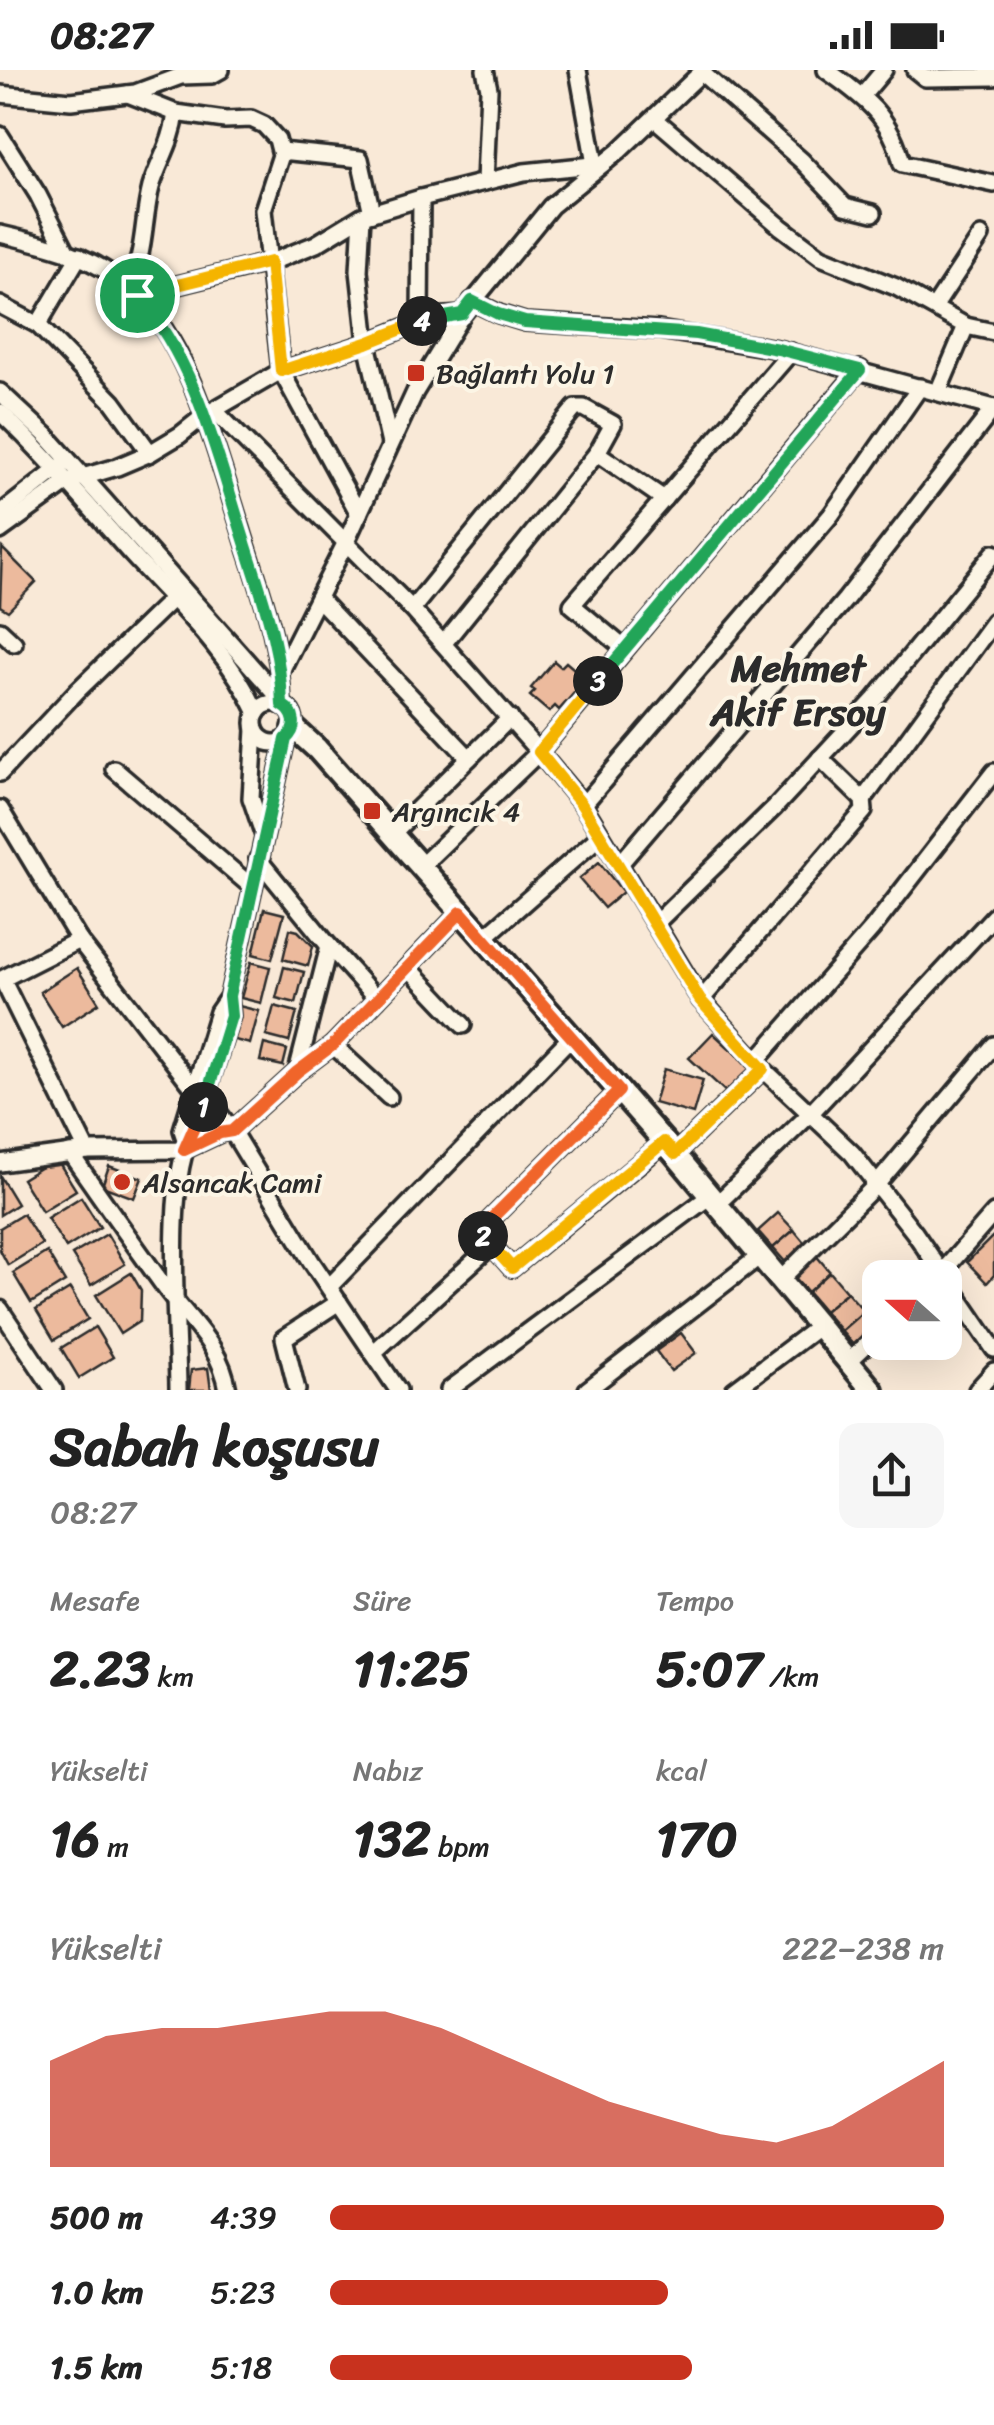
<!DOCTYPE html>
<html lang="tr">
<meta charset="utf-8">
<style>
:root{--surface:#fff;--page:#f6f6f6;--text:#222;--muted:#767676;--accent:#c8321e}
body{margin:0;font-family:Sriracha,sans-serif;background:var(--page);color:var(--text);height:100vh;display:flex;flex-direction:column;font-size:38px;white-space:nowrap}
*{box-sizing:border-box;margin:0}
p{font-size:32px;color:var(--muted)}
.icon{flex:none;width:55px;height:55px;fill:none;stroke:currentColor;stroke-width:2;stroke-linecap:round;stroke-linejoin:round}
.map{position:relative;height:1320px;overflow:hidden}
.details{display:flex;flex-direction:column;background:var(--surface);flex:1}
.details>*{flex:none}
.needle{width:65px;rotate:291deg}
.controls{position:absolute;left:862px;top:1190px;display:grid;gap:20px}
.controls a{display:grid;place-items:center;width:100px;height:100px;border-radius:20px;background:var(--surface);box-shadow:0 10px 40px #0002;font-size:50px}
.pin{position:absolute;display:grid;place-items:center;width:85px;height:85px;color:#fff;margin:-42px;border:5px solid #fff;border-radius:50%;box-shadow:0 2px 10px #0007}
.km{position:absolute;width:50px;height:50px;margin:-25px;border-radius:50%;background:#222;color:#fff;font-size:28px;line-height:50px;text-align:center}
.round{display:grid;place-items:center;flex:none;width:105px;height:105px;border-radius:20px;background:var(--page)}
.headline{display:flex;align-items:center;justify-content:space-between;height:170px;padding:0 50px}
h1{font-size:55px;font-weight:800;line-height:75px}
.figures{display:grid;grid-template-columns:repeat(3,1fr);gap:15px;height:170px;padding:10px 50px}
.figures div{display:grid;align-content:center}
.figures b{font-size:50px;font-weight:800}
.figures small{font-size:28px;font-weight:400}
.figures p{font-size:28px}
.chart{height:280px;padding:20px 50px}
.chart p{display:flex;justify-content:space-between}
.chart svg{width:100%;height:180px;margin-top:10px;fill:var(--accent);opacity:.7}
ul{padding:0 50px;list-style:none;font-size:32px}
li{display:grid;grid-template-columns:160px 120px 1fr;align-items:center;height:75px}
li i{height:25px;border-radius:12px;background:var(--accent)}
.status{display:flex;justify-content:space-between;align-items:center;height:70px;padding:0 50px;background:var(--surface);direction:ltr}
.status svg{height:28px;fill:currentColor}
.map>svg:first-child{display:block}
.building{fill:#ecba9d;stroke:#2b2b2b;stroke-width:2.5}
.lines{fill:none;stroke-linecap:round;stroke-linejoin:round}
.minor-casing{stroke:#2b2b2b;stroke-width:22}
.major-casing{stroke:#2b2b2b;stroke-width:28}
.minor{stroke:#fcf5e5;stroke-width:15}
.major{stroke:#fcf5e5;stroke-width:20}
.split-1-casing{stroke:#fff;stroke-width:20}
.split-2-casing{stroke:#fff;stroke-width:20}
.split-3-casing{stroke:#fff;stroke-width:20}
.split-4-casing{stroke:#fff;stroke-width:20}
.split-5-casing{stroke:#fff;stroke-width:20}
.split-1{stroke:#22a559;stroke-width:12}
.split-2{stroke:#f0652b;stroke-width:12}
.split-3{stroke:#f5b400;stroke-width:12}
.split-4{stroke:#22a559;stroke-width:12}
.split-5{stroke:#f5b400;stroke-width:12}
.poi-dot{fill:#c8321e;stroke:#fcf5e5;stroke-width:4}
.labels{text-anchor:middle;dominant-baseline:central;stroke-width:8;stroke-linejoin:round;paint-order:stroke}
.poi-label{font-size:28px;fill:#2b2b2b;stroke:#fcf5e5;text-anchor:start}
.district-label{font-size:38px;font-weight:bold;fill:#2b2b2b;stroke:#fcf5e5}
</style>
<div class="status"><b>08:27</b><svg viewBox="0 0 49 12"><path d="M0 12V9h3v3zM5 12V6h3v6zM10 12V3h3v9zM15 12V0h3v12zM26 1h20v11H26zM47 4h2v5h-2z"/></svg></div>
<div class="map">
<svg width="994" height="1320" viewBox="0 0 994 1320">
<rect width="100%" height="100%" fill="#f9e9d7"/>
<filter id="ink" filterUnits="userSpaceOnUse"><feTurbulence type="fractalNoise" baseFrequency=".01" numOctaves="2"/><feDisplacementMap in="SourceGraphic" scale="20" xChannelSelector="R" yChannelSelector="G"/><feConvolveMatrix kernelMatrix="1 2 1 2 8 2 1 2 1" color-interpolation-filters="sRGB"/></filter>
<g filter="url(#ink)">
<!-- building -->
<g class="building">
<polygon points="2,478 36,512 8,541 0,536"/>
<polygon points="554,591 561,597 566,592 580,604 574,611 580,616 559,640 555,636 549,642 530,626 535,621 531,618"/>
<polygon points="599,792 623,822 604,838 579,809"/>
<polygon points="264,839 284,844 272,889 253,884"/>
<polygon points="290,859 298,861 313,876 308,896 283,889"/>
<polygon points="251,892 270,897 261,933 241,928"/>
<polygon points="284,897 304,902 296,933 276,928"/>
<polygon points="77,898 99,933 62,957 40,922"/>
<polygon points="239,936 259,941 250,974 231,969"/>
<polygon points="274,936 297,942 289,972 266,966"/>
<polygon points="713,963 752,999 728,1024 689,988"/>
<polygon points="264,974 287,980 283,996 260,991"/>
<polygon points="664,999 703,1010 693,1044 654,1033"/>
<polygon points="56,1088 76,1120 42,1141 22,1109"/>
<polygon points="109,1096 142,1108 134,1128 102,1116"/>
<polygon points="0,1106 17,1134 0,1145"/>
<polygon points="81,1127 100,1157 66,1178 47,1148"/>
<polygon points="778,1143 794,1160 773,1178 758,1161"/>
<polygon points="23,1144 42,1174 8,1195 0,1180 0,1158"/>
<polygon points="794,1160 809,1178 788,1195 773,1178"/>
<polygon points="107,1164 125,1194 91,1215 72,1185"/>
<polygon points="994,1165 994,1205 987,1213 967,1192"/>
<polygon points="47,1182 65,1212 31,1233 13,1203"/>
<polygon points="814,1183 830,1202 808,1222 791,1203"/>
<polygon points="830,1202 847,1222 824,1241 808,1222"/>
<polygon points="131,1203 141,1220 140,1251 120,1264 96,1225"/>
<polygon points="70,1219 88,1249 54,1270 36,1240"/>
<polygon points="847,1222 864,1241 841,1261 824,1241"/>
<polygon points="864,1241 880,1259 858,1280 841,1261"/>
<polygon points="95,1257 113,1287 79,1308 61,1278"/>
<polygon points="681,1263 696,1283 671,1301 656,1281"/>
<polygon points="208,1298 211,1320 189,1320 191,1300"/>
</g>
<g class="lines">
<defs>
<g id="minor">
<polyline points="485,0 489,19 485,112"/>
<polyline points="578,0 595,94"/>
<path d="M 826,0 C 863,26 892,47 902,94 L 994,114"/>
<polyline points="915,0 925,8 994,7"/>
<polyline points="702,3 802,91 845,136 873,143"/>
<polyline points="0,24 71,31 135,23 181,6 212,5 221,0"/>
<polyline points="128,24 176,43 225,50 251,49 264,55 277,69 281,85 263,140 281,301 359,444"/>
<polyline points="863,25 884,0"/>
<polyline points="655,49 781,157 821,187 896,217 966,256 994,262"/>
<polyline points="0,65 38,125 66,180"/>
<polyline points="281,81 360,89 372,143"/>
<polyline points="362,146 359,201 367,273 390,374"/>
<path d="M 0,164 C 48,175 93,185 131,219 C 190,272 217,385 241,459 C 259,518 281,572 282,635"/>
<path d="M 128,216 C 146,185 142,151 151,117 C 159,91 173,71 176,43"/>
<polyline points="137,225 271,192 316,174 362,146 421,128 524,102 602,94"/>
<polyline points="472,231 499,244 525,252 659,260 778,279 994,338"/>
<polyline points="0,235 38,255 113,332 150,383"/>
<polyline points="935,236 981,166"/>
<polyline points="420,251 421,128"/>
<polyline points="38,255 79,186"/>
<polyline points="0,322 47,366 276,624 279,634"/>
<polyline points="938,322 966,256"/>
<polyline points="214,340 412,539 539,682 583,735 701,930 763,999 852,1083 914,1162 994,1279"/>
<path d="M 0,342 C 48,387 88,436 132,485 C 177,534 229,582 257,643"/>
<polyline points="0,444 64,394"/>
<polyline points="0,461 69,411 117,397 150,383 180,365 205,345 281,301 367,273 431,247 462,245"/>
<polyline points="318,528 469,688"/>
<polyline points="412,539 575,338 584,338 613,354 597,383"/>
<polyline points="0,560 14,573"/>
<polyline points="444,573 597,383 664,429"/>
<polyline points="625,579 572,535 791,282"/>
<polyline points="282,599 345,474 415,322 462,245 551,136 619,81 704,0"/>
<circle cx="274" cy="653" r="20"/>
<polyline points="255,659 251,728 263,763"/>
<polyline points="114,699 252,817"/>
<polyline points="0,703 77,621 172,529"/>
<polyline points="863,730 994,551"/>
<polyline points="583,735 831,445 920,317"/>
<polyline points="0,739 79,870 195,1020"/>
<polyline points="392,764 510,648"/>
<polyline points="258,789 329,876 377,929"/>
<polyline points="619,795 845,530 994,338"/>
<polyline points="421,796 539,682 860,299"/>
<polyline points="655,854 775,737 875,629 994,483"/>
<polyline points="484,868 601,765"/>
<polyline points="79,870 2,909 87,1081"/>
<polyline points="408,897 463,955"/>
<polyline points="701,930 864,741 863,730 820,688"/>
<polyline points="333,975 389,1027"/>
<polyline points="756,991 872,859 994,702"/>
<polyline points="297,1002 329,876"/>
<polyline points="619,1021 479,1161 512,1198 665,1072"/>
<polyline points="206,1025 232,1061 311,1191 398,1320"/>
<polyline points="186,1072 182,1060 218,942 229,926"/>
<path d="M 70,1083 C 101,1127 132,1172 164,1216 C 189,1251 221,1275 228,1320"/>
<polyline points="675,1084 763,999"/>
<polyline points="0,1093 87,1081 184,1080 220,1063 232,1061 297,1002 333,975 461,842"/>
<polyline points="717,1134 810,1044 994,846"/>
<polyline points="937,1208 994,1143"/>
<polyline points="780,1210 877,1114 994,975"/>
<polyline points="329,1217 571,967"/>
<polyline points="0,1239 54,1320"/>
<polyline points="373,1283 492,1175"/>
<polyline points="848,1292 880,1262"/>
<path d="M 178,1320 C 178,1262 163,1104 194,1061 L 231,946 L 229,926 L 286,669"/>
<polyline points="297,1320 284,1268 339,1232"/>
<polyline points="449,1320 710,1126"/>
<polyline points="587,1320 760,1186"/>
<polyline points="734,1320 819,1256"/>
<polyline points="977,1320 994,1301"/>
</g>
<polyline id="major" points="294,658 317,679 675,1084 872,1320"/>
</defs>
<!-- minor casing -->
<use href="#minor" class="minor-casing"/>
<!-- major casing -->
<use href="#major" class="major-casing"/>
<!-- minor -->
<use href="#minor" class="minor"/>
<!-- major -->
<use href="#major" class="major"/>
</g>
</g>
<g class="lines" filter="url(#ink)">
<defs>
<path id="split-1" d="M 137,225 C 195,291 216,381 242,463 C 260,521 281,574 282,635 C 296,643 298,658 286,669 L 229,926 L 231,946 L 203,1037"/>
<polyline id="split-2" points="203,1037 184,1080 220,1063 232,1061 297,1002 333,975 461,842 619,1021 479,1161 483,1166"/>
<polyline id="split-3" points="483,1166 512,1198 664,1072 675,1084 763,999 700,930 582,735 539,682 598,611"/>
<polyline id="split-4" points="422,251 462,244 472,231 498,244 525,252 696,264 778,279 860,300 598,611"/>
<polyline id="split-5" points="137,225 270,192 281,301 367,273 422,251"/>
</defs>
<!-- split-1 casing -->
<use href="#split-1" class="split-1-casing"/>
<!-- split-2 casing -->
<use href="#split-2" class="split-2-casing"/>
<!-- split-3 casing -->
<use href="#split-3" class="split-3-casing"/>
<!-- split-4 casing -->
<use href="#split-4" class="split-4-casing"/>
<!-- split-5 casing -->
<use href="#split-5" class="split-5-casing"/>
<!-- split-1 -->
<use href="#split-1" class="split-1"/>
<!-- split-2 -->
<use href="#split-2" class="split-2"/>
<!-- split-3 -->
<use href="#split-3" class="split-3"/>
<!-- split-4 -->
<use href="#split-4" class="split-4"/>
<!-- split-5 -->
<use href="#split-5" class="split-5"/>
</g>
<!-- markers -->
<g class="poi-dot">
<rect x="406" y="293" width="20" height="20" rx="5"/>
<rect x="362" y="731" width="20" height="20" rx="5"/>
<circle cx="122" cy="1112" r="10"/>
</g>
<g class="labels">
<!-- poi labels -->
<g class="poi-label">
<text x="436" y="303">Bağlantı Yolu 1</text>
<text x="392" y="741">Argıncık 4</text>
<text x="142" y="1112">Alsancak Cami</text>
</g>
<!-- district labels -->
<g class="district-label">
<text x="798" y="598">Mehmet<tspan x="798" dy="44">Akif Ersoy</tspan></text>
</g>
</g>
</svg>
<div class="controls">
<a><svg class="needle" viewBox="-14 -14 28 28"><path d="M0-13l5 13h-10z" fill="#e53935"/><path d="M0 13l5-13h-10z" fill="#767676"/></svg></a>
</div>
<div class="pin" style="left:137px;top:225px;background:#1e9e55"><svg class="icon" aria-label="arrive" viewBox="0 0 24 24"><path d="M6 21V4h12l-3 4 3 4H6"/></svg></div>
<b class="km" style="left:203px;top:1037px">1</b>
<b class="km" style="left:483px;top:1166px">2</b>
<b class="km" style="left:598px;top:611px">3</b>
<b class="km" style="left:422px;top:251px">4</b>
</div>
<section class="details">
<div class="headline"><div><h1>Sabah koşusu</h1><p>08:27</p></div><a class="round"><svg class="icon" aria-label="share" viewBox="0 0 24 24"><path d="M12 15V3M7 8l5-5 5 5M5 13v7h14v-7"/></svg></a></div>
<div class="figures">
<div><p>Mesafe</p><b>2.23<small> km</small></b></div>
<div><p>Süre</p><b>11:25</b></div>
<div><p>Tempo</p><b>5:07<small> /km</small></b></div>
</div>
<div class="figures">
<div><p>Yükselti</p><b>16<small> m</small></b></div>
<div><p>Nabız</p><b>132<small> bpm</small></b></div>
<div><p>kcal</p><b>170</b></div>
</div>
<div class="chart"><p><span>Yükselti</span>222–238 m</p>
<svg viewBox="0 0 160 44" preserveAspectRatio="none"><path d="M0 44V18L10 12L20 10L30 10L40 8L50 6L60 6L70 10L80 16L90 22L100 28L110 32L120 36L130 38L140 34L150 26L160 18V44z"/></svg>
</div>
<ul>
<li><b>500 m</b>4:39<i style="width:100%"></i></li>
<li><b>1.0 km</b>5:23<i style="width:55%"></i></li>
<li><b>1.5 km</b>5:18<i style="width:59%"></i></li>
</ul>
</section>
